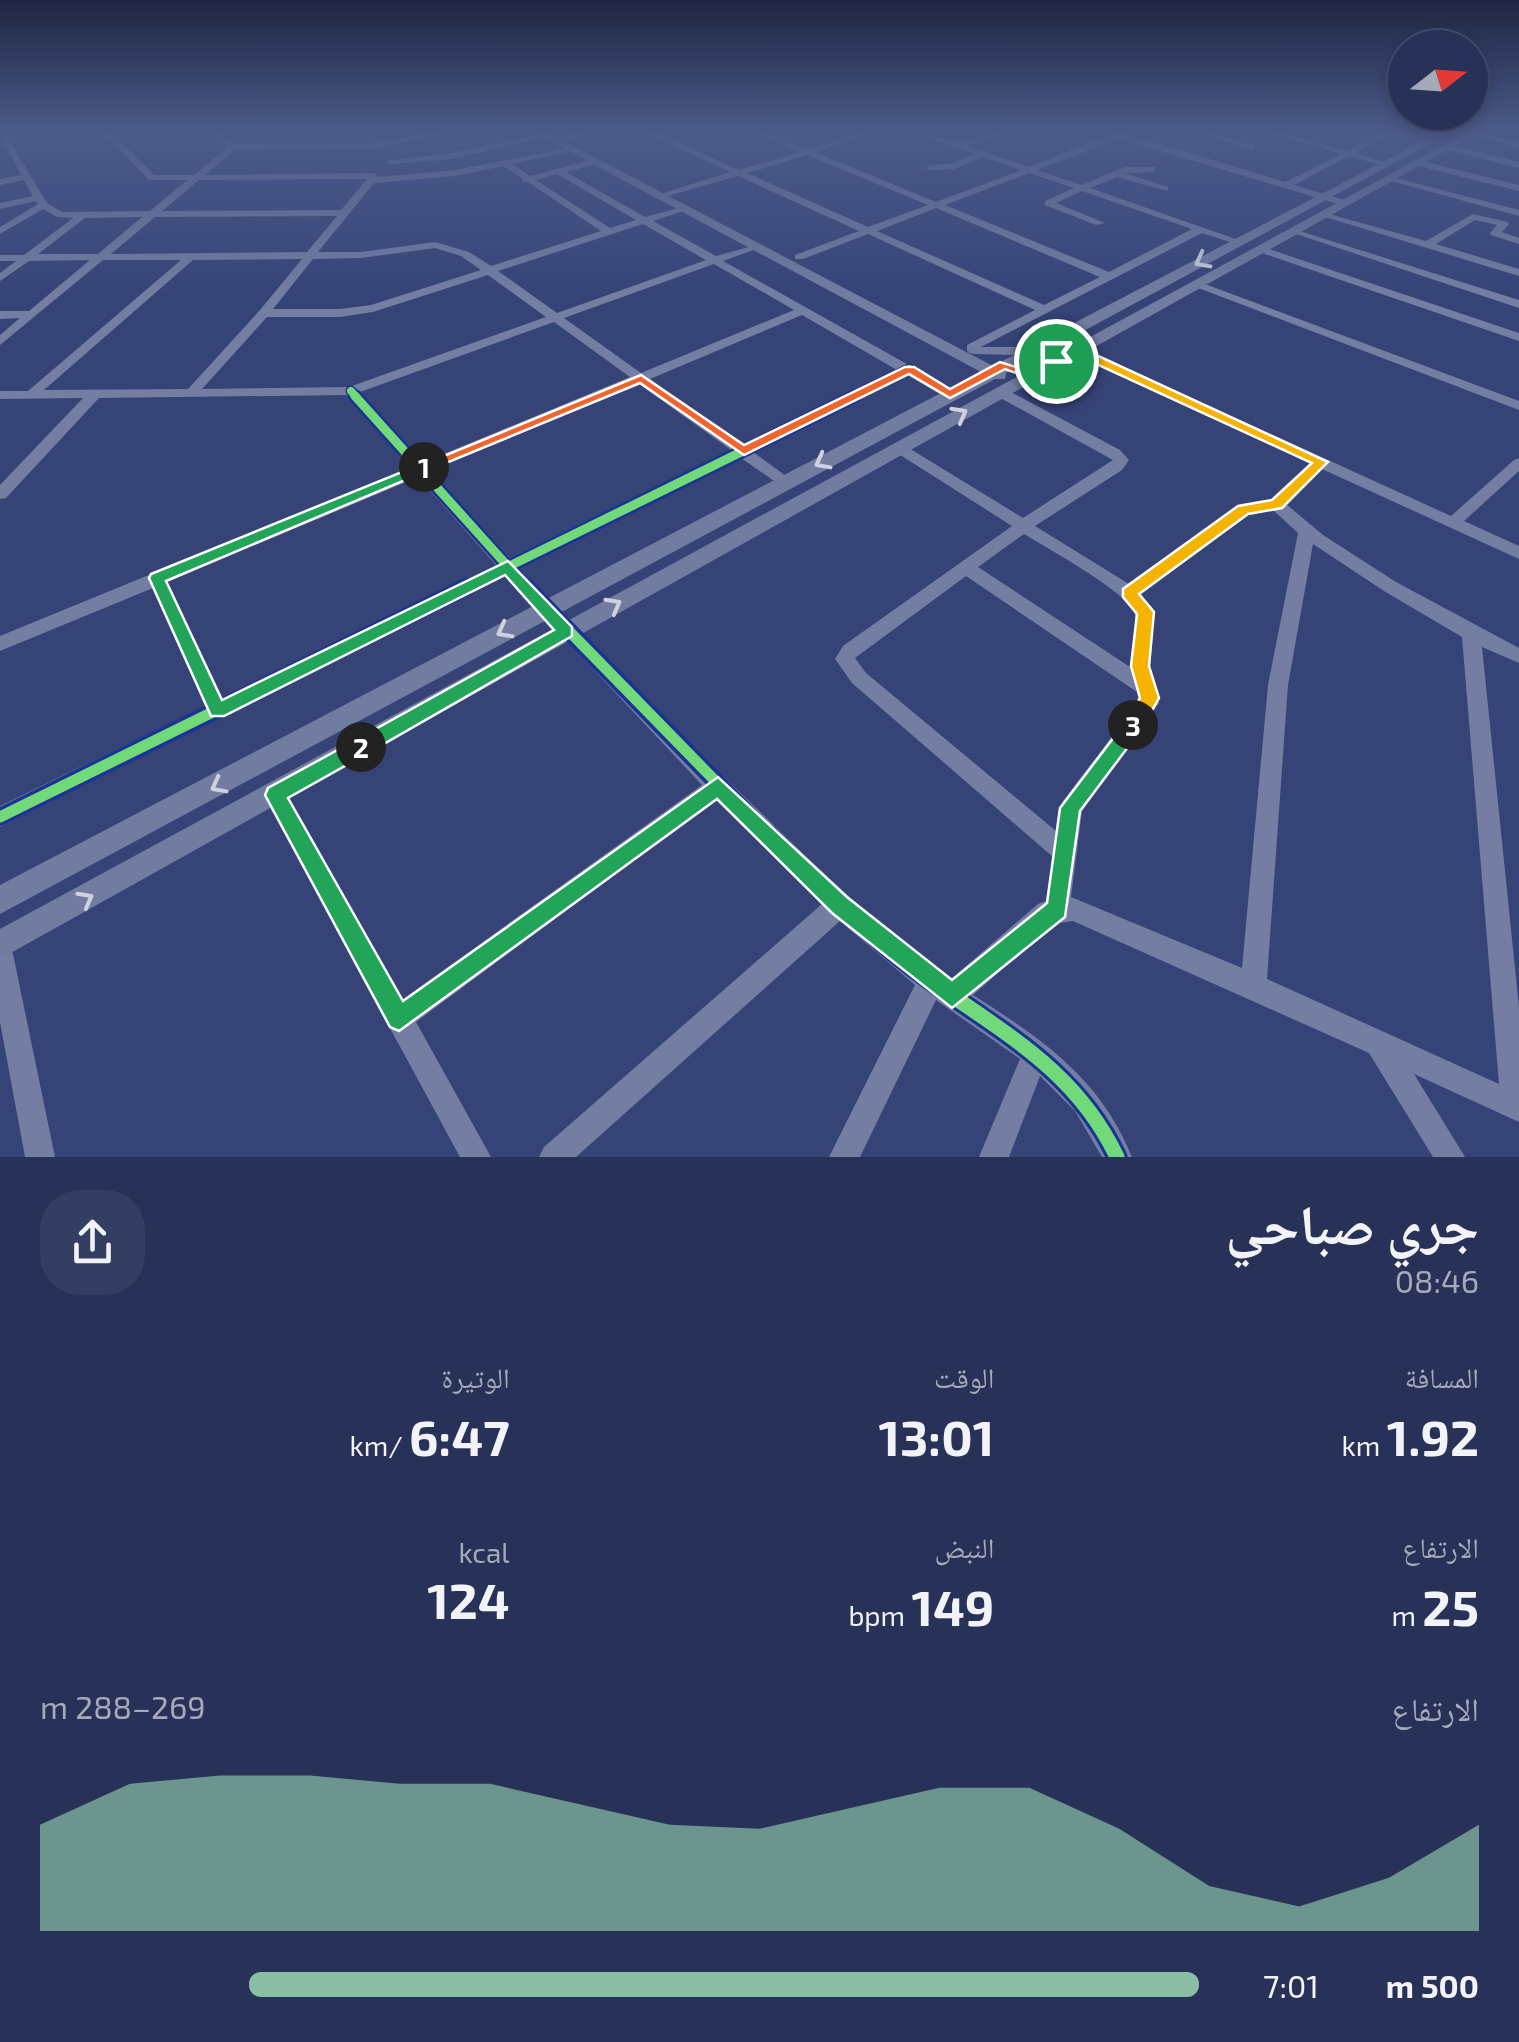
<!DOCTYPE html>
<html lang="ar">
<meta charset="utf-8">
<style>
:root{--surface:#283259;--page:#343e62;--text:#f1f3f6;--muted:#a5aaba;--line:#444d6f;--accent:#8abfa5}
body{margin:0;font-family:"Exo 2","Noto Naskh Arabic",sans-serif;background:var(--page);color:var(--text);direction:rtl;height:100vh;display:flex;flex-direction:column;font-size:38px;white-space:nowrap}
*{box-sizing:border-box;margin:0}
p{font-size:32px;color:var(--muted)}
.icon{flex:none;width:55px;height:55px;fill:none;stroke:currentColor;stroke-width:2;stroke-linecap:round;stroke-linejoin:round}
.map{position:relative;height:1157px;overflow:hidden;direction:ltr}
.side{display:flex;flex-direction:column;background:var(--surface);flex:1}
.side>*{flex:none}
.needle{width:65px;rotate:73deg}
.buttons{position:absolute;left:1388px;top:30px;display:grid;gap:20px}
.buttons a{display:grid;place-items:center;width:100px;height:100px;border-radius:50%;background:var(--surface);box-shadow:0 5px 15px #0003,0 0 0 2px var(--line);font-size:50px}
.pin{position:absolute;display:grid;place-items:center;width:85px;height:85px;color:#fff;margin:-42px;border:5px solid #fff;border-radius:50%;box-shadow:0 2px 10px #0007}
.km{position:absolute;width:50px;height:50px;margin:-25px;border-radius:50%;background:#222;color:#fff;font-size:28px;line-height:50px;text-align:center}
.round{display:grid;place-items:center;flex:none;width:105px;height:105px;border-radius:40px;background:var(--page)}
.overview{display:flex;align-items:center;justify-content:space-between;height:170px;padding:0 40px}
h1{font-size:55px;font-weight:700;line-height:75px}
.stats{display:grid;grid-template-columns:repeat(3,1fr);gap:15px;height:170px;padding:10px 40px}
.stats div{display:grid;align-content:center}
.stats b{font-size:50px;font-weight:700}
.stats small{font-size:28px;font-weight:400}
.stats p{font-size:28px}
.chart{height:280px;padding:20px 40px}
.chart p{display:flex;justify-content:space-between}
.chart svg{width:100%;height:180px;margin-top:10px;fill:var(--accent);opacity:.7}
ul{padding:0 40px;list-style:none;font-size:32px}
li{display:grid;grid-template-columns:160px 120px 1fr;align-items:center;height:75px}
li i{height:25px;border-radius:12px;background:var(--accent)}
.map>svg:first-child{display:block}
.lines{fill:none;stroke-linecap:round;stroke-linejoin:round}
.minor{fill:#747ea2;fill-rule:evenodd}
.major{fill:#727ca1;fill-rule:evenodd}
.cycleway-far3-casing{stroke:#1b3392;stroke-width:11}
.cycleway-far2-casing{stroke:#1b3392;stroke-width:14}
.cycleway-far1-casing{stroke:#1b3392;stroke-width:18}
.cycleway-casing{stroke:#1b3392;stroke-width:21}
.cycleway-far3{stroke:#71d979;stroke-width:8}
.cycleway-far2{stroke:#71d979;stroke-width:9}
.cycleway-far1{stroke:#71d979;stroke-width:11}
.cycleway{stroke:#71d979;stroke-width:15}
.oneway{stroke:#ced1de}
.split-1{fill:#f0652b;stroke:#fff;stroke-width:2.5}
.split-2{fill:#22a559;stroke:#fff;stroke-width:2.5}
.split-3{fill:#22a559;stroke:#fff;stroke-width:2.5}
.split-4{fill:#f5b400;stroke:#fff;stroke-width:2.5}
</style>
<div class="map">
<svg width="1519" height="1157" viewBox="0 0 1519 1157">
<rect width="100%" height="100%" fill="#364377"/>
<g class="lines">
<!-- minor -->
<g class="minor">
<path d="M 104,134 L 113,134 L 154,175 L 194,175 L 228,147 L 216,134 L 225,134 L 235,144 L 372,143 L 424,134 L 443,134 L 372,149 L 235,150 L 205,175 L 374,173 L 378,177 L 455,170 L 573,147 L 573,151 L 512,164 L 530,176 L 594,159 L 597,164 L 566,172 L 645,217 L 686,206 L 686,210 L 653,221 L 716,256 L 756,245 L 756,249 L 723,261 L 955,391 L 955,397 L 945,397 L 907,375 L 753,452 L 790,479 L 793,482 L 790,485 L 780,485 L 741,458 L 519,569 C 596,651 675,730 756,808 C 818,868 880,930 951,979 L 1038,904 L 1046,901 L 1053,857 L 852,683 L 835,659 L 843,646 L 1012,526 L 894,451 L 894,445 L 904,445 L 1023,518 L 1113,460 L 995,395 L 995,389 L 1005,389 L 1120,450 L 1129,460 L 1122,470 L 1035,526 L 1129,584 L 1238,506 L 1272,500 L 1311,464 L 1072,354 L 1072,348 L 1082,348 L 1451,516 L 1514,460 L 1519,458 L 1519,471 L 1464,521 L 1519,546 L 1519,559 L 1322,469 L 1286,504 L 1323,535 L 1396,582 L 1519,648 L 1519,663 L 1482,647 L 1519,1007 L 1519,1122 L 1414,1074 L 1465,1157 L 1433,1157 L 1369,1053 L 1073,921 L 1053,924 L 973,995 C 1043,1040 1099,1077 1132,1157 L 1102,1157 L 1075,1111 L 1040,1076 L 1009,1157 L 979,1157 L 1020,1059 L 936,1000 L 860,1157 L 829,1157 L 915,985 L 840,921 L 576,1157 L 539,1157 L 544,1147 L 822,904 L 717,799 L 416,1022 L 491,1157 L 460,1157 L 267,802 L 264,795 L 267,788 L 275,785 L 283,788 L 403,999 L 702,785 L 506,576 L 0,827 L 0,806 L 206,706 L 153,588 L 0,651 L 0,636 L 410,468 L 347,395 L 99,398 L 6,498 L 0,499 L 0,485 L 83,398 L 0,399 L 0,391 L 28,391 L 181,260 L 103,260 L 0,345 L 0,335 L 20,318 L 0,319 L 0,311 L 29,311 L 90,260 L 29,261 L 0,281 L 0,273 L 16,261 L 0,261 L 0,255 L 24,255 L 73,218 L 57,217 L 43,209 L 0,234 L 0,227 L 38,204 L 36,201 L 0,209 L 0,203 L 33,196 L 24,180 L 0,185 L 0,179 L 21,175 L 2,138 L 9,140 L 47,203 L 62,212 L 150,211 L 187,180 L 149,180 ZM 503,166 L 522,178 L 522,182 L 528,182 L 601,231 L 491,266 L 469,252 L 435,242 L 361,252 L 318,252 L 374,183 L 455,176 ZM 557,174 L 636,220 L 610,228 L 536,180 ZM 367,179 L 341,210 L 162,211 L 199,180 ZM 337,216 L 307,252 L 111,254 L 155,217 ZM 142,217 L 98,254 L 38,254 L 85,218 ZM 643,224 L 706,260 L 557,313 L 498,271 ZM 435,248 L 461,256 L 481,270 L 371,305 L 340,309 L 273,309 L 313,259 L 361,258 ZM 302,259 L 260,310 L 188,389 L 44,390 L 193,260 ZM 714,264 L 794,310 L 641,373 L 564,318 ZM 488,275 L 546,317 L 349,387 L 202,389 L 267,317 L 340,317 L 373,312 ZM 802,315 L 897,370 L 743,445 L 650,379 ZM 554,322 L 630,377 L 422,463 L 360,392 ZM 639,384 L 731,450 L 510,558 L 430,471 ZM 418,477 L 496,565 L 222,698 L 167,582 ZM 1273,510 L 1298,533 L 1268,685 L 1242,968 L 1071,897 L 1082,811 L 1159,703 L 1150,669 L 1154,617 L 1140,594 L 1249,514 ZM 1024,534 C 1045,547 1127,592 1134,612 C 1140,627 1131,651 1130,667 L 978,567 ZM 1313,544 L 1384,591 L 1462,637 L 1499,1084 L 1267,979 L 1288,685 ZM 966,576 L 1137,692 L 1139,701 L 1063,801 L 1056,831 L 866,673 L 855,658 Z"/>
<polygon points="542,134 549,136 451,159 390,164 386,161 451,153"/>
<polygon points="572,134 587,134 555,144 551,141"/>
<path d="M 648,134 L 659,134 L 739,170 L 799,152 L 760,134 C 777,134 790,146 806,148 C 823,150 849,134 869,134 L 815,152 L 936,202 L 1021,170 L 983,157 L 954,169 L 927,170 L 927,166 L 953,163 L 975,154 L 920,134 C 933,134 943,140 955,142 C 969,144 984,134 999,134 L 967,146 L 1029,167 L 1111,134 L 1128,134 L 1285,182 L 1341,154 L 1273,134 L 1287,134 L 1347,151 L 1379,134 L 1390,134 L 1356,153 L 1391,164 L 1387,167 L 1349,156 L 1294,185 L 1348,201 L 1348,205 L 1345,206 L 1119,139 L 1037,170 L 1082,185 L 1124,167 L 1156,167 L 1153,172 L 1124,173 L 1168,187 L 1168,191 L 1117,177 L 1090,188 L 1244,242 L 1239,245 L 1202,233 L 971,352 L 967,351 L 967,345 L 1035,310 L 868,234 L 803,259 L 795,259 L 795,255 L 859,231 L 738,176 L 657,199 L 657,195 L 730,172 ZM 807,155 L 928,205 L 868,227 L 747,173 ZM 1029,173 L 1074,188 L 1045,201 L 1045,205 L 1096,225 L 1105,223 L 1056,203 L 1082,191 L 1192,229 L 1109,272 L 945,205 ZM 936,208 L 1100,277 L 1044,305 L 877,231 Z"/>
<polygon points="1214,134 1254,145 1255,147 1251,150 1204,135"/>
<polygon points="1469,134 1484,134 1519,142 1519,148"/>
<polygon points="1447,144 1519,162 1519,168 1444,149"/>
<polygon points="1418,160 1519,185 1519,191 1415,165"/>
<polygon points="1388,176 1519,210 1519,216 1388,180"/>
<polygon points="1322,212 1426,241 1473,214 1508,222 1509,224 1502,232 1519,238 1519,244 1491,235 1490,233 1497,225 1475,220 1436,244 1519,269 1519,276 1322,216"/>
<polygon points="1290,228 1519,300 1519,308 1290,232"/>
<polygon points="1260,246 1519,333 1519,341 1256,251 1255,249"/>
<polygon points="1197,281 1519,401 1519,410 1193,286 1191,284"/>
<polygon points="0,941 9,945 13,954 55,1157 25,1157 0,1022"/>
</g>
<!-- major -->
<g class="major">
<polygon points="537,134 550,134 993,366 1014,355 974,354 969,353 969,347 1028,347 1429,138 1437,140 1006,373 1005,379 995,379 0,914 0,885 981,372"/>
<polygon points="1464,134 1476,134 0,959 0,929"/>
</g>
<defs>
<g id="cycleway-far3">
<polyline points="351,391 357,398"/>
<polyline points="850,398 909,369"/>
</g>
<g id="cycleway-far2">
<polyline points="355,396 529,590"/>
<polyline points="461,590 855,396"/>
</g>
<g id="cycleway-far1">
<polyline points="526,587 771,838"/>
<polyline points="0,817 466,587"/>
</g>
<path id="cycleway" d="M 768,835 C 814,880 860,926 911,966 C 990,1027 1072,1062 1117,1157"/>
</defs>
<!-- cycleway-far3 casing -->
<use href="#cycleway-far3" class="cycleway-far3-casing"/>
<!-- cycleway-far2 casing -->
<use href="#cycleway-far2" class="cycleway-far2-casing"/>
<!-- cycleway-far1 casing -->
<use href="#cycleway-far1" class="cycleway-far1-casing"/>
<!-- cycleway casing -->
<use href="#cycleway" class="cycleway-casing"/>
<!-- cycleway-far3 -->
<use href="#cycleway-far3" class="cycleway-far3"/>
<!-- cycleway-far2 -->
<use href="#cycleway-far2" class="cycleway-far2"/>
<!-- cycleway-far1 -->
<use href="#cycleway-far1" class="cycleway-far1"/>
<!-- cycleway -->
<use href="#cycleway" class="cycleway"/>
</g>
<!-- one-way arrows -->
<defs><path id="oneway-chevron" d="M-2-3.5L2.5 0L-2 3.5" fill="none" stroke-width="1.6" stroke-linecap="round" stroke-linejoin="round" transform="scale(2.5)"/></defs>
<g class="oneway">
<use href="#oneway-chevron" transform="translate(1202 261) rotate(152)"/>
<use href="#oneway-chevron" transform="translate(960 414) rotate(-29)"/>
<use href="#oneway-chevron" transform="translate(822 462) rotate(152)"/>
<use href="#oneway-chevron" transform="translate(614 605) rotate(-29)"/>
<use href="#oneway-chevron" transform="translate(504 631) rotate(152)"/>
<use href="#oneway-chevron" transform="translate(218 786) rotate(152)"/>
<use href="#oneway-chevron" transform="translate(86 899) rotate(-29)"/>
</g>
<!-- sky -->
<linearGradient id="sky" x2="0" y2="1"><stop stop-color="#1e2541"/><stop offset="0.45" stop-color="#4c5b8a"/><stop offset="1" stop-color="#4c5b8a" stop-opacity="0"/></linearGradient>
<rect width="1519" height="296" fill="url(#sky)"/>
<!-- split-1 -->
<polygon class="split-1" points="1052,358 1062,361 1033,379 1005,369 950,398 909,374 744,455 640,383 429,470 417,467 641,375 744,445 905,367 914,367 950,389 1000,362 1028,371"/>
<!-- split-2 -->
<polygon class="split-2" points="424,463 429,464 429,470 166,581 222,700 508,561 572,627 572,636 368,753 354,753 354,741 554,630 505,575 224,716 211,716 149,578 151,574"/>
<!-- split-3 -->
<polygon class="split-3" points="1133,717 1140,720 1140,731 1080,811 1065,917 952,1008 832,913 717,799 399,1031 390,1027 265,795 268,788 354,741 368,741 368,753 288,798 403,1001 718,777 847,897 952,980 1047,903 1060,808 1127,720"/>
<!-- split-4 -->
<polygon class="split-4" points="1073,348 1081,348 1328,462 1282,508 1248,514 1139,594 1154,612 1149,666 1159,698 1140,731 1133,733 1124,725 1140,698 1131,666 1137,614 1123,597 1123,589 1238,506 1272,500 1312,463 1077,355 1056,364 1050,361"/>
</svg>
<div class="buttons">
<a><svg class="needle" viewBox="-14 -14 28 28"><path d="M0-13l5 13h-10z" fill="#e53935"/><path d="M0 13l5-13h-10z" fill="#a5aaba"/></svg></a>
</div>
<div class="pin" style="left:1056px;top:361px;background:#1e9e55"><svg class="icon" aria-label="arrive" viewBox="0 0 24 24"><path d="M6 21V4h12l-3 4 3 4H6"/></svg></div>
<b class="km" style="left:424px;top:467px">1</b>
<b class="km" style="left:361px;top:747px">2</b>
<b class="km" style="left:1133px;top:725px">3</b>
</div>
<section class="side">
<div class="overview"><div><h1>جري صباحي</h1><p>08:46</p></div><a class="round"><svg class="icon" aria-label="share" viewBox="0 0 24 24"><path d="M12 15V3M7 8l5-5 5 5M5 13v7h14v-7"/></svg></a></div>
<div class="stats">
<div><p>المسافة</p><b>1.92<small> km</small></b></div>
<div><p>الوقت</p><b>13:01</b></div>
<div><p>الوتيرة</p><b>6:47<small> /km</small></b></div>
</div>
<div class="stats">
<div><p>الارتفاع</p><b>25<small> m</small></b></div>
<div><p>النبض</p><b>149<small> bpm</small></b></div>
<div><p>kcal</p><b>124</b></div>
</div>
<div class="chart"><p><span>الارتفاع</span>269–288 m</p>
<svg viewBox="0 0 160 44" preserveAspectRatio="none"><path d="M0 44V18L10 8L20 6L30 6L40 8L50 8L60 13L70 18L80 19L90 14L100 9L110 9L120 19L130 33L140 38L150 31L160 18V44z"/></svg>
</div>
<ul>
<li><b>500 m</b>7:01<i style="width:82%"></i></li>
</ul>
</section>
